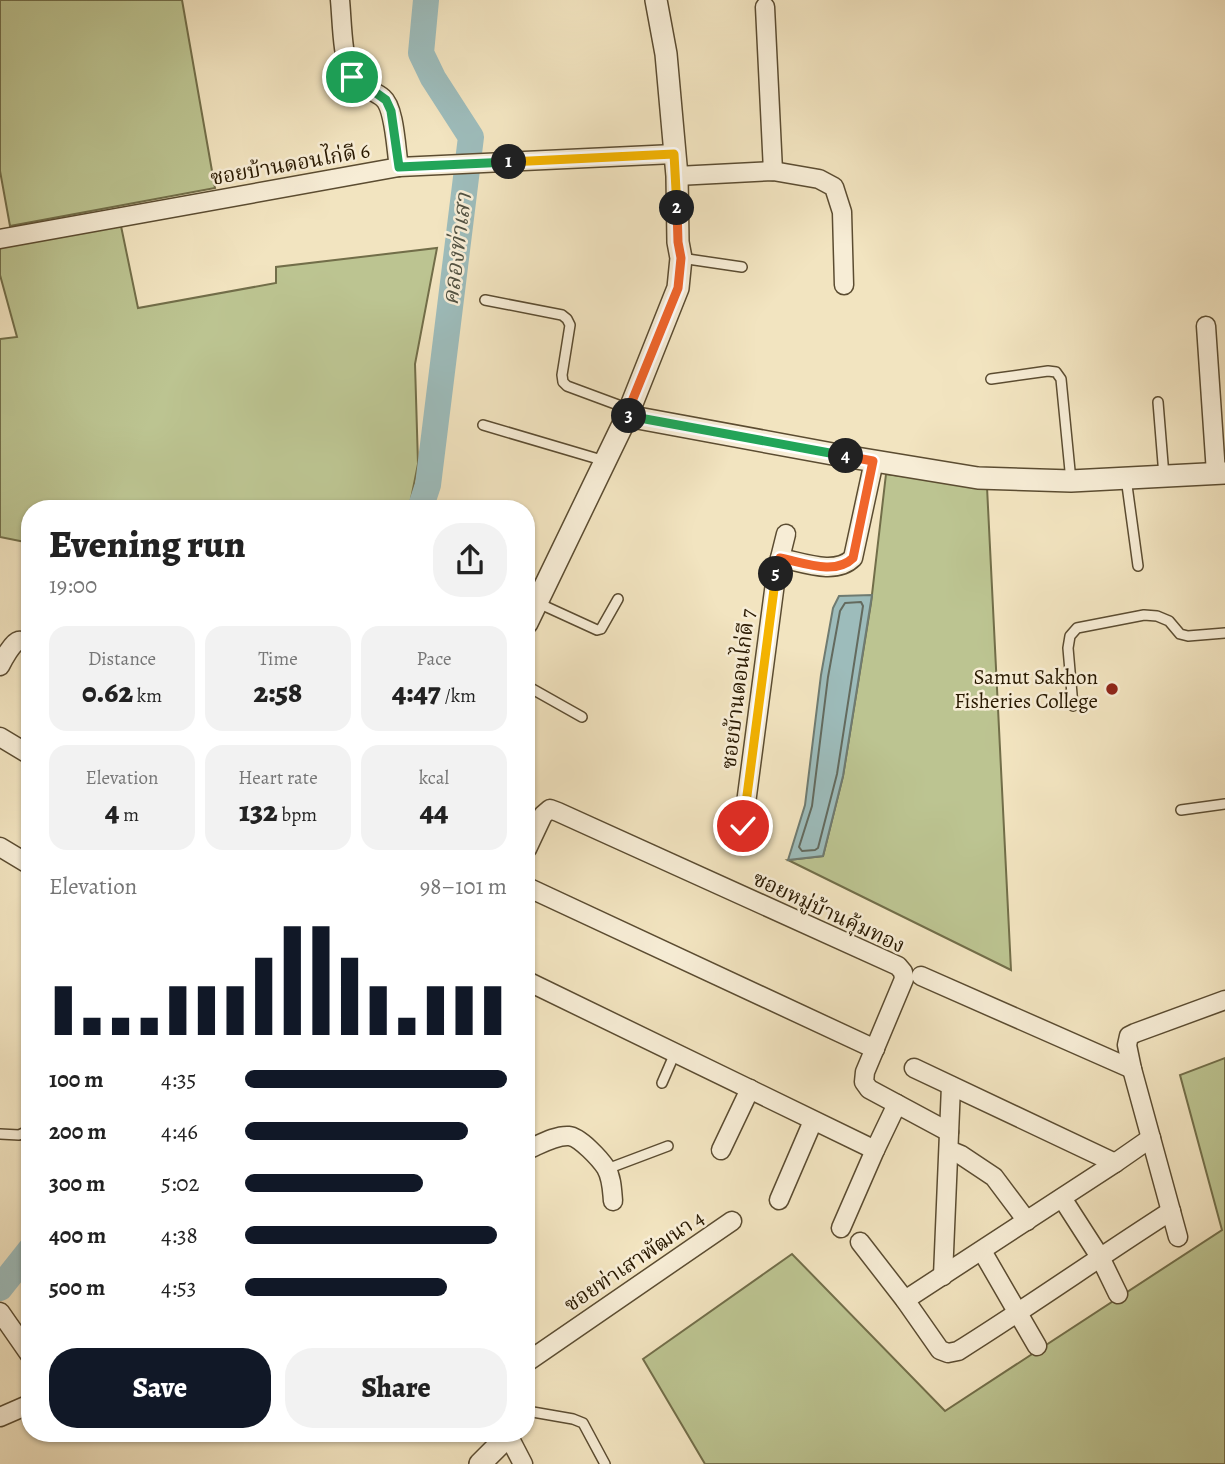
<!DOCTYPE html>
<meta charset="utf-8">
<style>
:root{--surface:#fff;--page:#f2f2f2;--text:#222;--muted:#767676;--accent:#111827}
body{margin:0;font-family:Alegreya,"Noto Serif Thai",serif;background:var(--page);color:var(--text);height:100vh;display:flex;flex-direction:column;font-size:26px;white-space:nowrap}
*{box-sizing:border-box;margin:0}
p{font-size:23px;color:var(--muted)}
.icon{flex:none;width:38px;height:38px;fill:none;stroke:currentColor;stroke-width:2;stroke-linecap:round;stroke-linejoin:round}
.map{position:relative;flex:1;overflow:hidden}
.sheet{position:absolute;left:21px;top:500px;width:514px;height:942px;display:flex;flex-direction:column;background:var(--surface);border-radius:28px;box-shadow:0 2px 5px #0004}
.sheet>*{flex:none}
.pin{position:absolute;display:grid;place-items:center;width:60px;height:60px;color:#fff;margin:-30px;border:4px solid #fff;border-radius:50%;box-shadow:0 2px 7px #0007}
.km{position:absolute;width:35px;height:35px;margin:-18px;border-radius:50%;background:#222;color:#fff;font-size:19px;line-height:35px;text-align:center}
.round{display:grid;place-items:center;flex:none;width:74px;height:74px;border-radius:28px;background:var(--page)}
.overview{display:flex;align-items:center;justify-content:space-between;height:119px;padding:0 28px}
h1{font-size:38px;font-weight:800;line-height:52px}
.figures{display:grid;grid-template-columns:repeat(3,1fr);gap:10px;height:119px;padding:7px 28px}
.figures div{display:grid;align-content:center;border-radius:18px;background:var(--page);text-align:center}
.figures b{font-size:30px;font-weight:800}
.figures small{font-size:19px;font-weight:400}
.figures p{font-size:19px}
.chart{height:196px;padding:14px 28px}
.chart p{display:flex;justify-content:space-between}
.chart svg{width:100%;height:126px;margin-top:7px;stroke:var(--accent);stroke-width:6}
.action{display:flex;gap:14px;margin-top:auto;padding:14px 28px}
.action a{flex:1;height:80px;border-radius:28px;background:var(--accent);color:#fff;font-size:28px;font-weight:800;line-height:80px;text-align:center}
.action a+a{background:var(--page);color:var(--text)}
ul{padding:0 28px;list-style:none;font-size:23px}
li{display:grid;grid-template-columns:112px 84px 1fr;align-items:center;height:52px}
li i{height:18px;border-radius:9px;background:var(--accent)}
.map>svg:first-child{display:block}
.green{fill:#bcc491;stroke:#726e49;stroke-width:2}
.water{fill:#9dbcbb;stroke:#6f7b71;stroke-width:2}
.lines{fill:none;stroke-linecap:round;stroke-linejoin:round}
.shore{stroke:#636a5e;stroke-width:2}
.river{stroke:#9dbcbb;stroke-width:26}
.service-casing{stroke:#5b4c31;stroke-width:12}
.minor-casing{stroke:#5b4c31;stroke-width:21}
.tertiary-casing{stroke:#5b4c31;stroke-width:24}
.service{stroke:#f7edd6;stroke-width:9}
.minor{stroke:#f7edd6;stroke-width:18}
.tertiary{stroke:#f7edd6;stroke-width:21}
.split-1-casing{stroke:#fff;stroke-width:14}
.split-2-casing{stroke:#fff;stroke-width:14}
.split-3-casing{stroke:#fff;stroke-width:14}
.split-4-casing{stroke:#fff;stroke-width:14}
.split-5-casing{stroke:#fff;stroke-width:14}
.split-6-casing{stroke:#fff;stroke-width:14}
.split-1{stroke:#22a559;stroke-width:9}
.split-2{stroke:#f5b400;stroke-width:9}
.split-3{stroke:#f0652b;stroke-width:9}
.split-4{stroke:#22a559;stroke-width:9}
.split-5{stroke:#f0652b;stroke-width:9}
.split-6{stroke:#f5b400;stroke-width:9}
.poi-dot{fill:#8f2418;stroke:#f7edd6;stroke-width:2.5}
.labels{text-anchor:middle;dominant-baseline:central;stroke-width:5;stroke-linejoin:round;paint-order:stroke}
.street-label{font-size:21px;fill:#291901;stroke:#f7edd6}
.poi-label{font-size:21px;fill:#291901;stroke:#f7edd6;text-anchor:end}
.water-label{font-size:23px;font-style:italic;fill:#525242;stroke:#f7edd6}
</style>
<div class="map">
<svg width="1225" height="1464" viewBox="0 0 1225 1464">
<rect width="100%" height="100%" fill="#f2e4c0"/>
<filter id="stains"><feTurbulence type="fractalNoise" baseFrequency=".00286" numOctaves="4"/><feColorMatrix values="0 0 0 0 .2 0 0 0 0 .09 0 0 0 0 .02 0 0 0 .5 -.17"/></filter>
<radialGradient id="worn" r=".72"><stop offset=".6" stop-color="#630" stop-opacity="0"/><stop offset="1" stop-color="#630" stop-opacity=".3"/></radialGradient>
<!-- green -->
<g class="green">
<polygon points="0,0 182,0 215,188 10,226 0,171"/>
<polygon points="121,226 138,308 276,283 276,267 437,248 415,364 418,464 409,509 30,509 30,543 0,537 0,339 17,337 0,275 0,245"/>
<polygon points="886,474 987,487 1011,970 788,860 823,856 843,776 871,603"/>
<polygon points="1225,1058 1225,1464 705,1464 643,1359 792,1254 945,1411 1222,1230 1180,1075"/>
</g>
<!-- water -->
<polygon class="water" points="872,595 843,776 823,856 788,860 805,805 821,675 833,608 839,596"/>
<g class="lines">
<!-- shore -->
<polygon class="shore" points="845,603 861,602 863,606 837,774 818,848 815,850 802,851 799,847 812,806 828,677 840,611"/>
<!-- river -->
<g class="river">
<polyline points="420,509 428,485 471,137 433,78 421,53 426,0"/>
<polyline points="0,1288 30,1250"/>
</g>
<defs>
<g id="service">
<polyline points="681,258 742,267"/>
<polyline points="485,300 562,315 567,319 570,325 562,375 563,382 567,386 629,409"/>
<polyline points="991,379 1048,371 1056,372 1061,379 1071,481"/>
<polyline points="1158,402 1164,476"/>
<polyline points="483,425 605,461"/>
<polyline points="1126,478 1138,566"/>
<polyline points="538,603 597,630 601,629 618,599"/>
<polyline points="527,686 582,717"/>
<polyline points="1073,706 1068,648 1070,636 1077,628 1144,615 1157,616 1169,621 1180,634 1188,636 1225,633"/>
<polyline points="1181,810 1225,804"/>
<polyline points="662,1083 675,1053"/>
<polyline points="0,1134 19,1135 30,1130"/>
<polyline points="607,1169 668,1146"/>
<polyline points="527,1411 573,1419 583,1423 605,1464"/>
</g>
<g id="minor">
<path d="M 340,0 C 342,20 342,60 352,76 C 359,88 374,90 383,98 C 395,108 396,151 399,167"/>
<polyline points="765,7 773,171"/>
<polyline points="677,176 773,171 819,179 834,187 842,212 844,285"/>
<polyline points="0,239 399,167 674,154"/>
<polyline points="1206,326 1216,473"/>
<polyline points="780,558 786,534"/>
<path d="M 0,666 C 3,660 13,642 18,641 C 22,640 27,643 30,645"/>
<polyline points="0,737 30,755"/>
<path d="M 743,826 L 775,583 L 780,558 C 802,562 835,576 853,558 L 874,461"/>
<polyline points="0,847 30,865"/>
<polyline points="527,849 543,815 550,809 558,812 898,966 903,972 904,979 865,1072 864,1082 869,1089 949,1132"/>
<polyline points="527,887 875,1049"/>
<polyline points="921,976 1132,1069"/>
<polyline points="527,981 875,1150"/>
<polyline points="914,1068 1115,1163"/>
<path d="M 527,1150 C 539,1145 555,1135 569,1136 C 580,1137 600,1159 606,1168 C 612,1178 612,1190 613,1201"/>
<polyline points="721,1150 750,1089"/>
<polyline points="949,1150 961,1155 994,1177 1027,1221"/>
<polyline points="1062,1198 1100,1257 1118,1294"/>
<polyline points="779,1200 813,1121"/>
<polyline points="841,1228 875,1150 897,1104"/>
<polyline points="1178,1237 1132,1069 1127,1045 1129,1036 1135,1033 1225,1000"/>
<path d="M 860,1242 L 905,1300 L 940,1350 L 948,1353 L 958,1351 C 1030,1306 1099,1257 1171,1211"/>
<polyline points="982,1251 1037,1346"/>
<polyline points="943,1276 951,1086"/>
<polyline points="905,1300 1115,1163 1151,1138"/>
<polyline points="0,1312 30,1355"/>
<polyline points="527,1362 732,1221"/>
<polyline points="0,1417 30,1404"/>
<polyline points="507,1433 523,1464"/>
</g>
<g id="tertiary">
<polyline points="627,416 838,455 978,478 1071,481 1225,473"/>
<polyline points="527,623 627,416 678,288 681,258 678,242 677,176 666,54 656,0"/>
<polyline points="480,1464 502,1442 507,1433"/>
</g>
</defs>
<!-- service casing -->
<use href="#service" class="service-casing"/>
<!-- minor casing -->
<use href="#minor" class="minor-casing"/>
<!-- tertiary casing -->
<use href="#tertiary" class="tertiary-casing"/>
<!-- service -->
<use href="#service" class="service"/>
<!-- minor -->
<use href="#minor" class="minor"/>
<!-- tertiary -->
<use href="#tertiary" class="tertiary"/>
</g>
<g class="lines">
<defs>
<polyline id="split-1" points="352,77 361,86 372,90 386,100 391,111 399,167 509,162"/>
<polyline id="split-2" points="509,162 674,154 677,208"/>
<polyline id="split-3" points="629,416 626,416 678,288 681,258 678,242 677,208"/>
<polyline id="split-4" points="629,416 846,456"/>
<path id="split-5" d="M 776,574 L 780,558 C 802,562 835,576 853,558 L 873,461 L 846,456"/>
<polyline id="split-6" points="743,826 776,574"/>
</defs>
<!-- split-1 casing -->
<use href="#split-1" class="split-1-casing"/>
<!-- split-2 casing -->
<use href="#split-2" class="split-2-casing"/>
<!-- split-3 casing -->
<use href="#split-3" class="split-3-casing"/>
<!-- split-4 casing -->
<use href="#split-4" class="split-4-casing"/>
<!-- split-5 casing -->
<use href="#split-5" class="split-5-casing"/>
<!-- split-6 casing -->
<use href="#split-6" class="split-6-casing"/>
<!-- split-1 -->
<use href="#split-1" class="split-1"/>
<!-- split-2 -->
<use href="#split-2" class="split-2"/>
<!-- split-3 -->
<use href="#split-3" class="split-3"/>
<!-- split-4 -->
<use href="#split-4" class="split-4"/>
<!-- split-5 -->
<use href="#split-5" class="split-5"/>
<!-- split-6 -->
<use href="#split-6" class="split-6"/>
</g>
<!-- markers -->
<circle class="poi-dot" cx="1112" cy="689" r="7"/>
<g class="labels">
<!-- street labels -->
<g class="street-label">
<text transform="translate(290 164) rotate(-10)">ซอยบ้านดอนไก่ดี 6</text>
<text transform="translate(738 689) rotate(-83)">ซอยบ้านดอนไก่ดี 7</text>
<text transform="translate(829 912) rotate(25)">ซอยหมู่บ้านคุ้มทอง</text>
<text transform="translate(634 1261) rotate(-34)">ซอยท่าเสาพัฒนา 4</text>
</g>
<!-- poi labels -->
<g class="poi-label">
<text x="1098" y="677">Samut Sakhon<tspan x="1098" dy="24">Fisheries College</tspan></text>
</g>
<!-- water labels -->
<g class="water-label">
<text transform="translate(457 249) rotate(-83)">คลองท่าเสา</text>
</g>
</g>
<rect width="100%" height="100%" filter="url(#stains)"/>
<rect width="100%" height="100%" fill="url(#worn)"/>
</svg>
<div class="pin" style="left:352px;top:77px;background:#1e9e55"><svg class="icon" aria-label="arrive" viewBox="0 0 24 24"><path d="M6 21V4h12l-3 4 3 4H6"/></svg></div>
<div class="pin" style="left:743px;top:826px;background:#d93025"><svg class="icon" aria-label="check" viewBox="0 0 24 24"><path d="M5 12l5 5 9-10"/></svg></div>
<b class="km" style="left:509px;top:162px">1</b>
<b class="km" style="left:677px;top:208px">2</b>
<b class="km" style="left:629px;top:416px">3</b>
<b class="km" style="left:846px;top:456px">4</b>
<b class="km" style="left:776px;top:574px">5</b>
<section class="sheet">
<div class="overview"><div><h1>Evening run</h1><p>19:00</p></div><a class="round"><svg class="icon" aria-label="share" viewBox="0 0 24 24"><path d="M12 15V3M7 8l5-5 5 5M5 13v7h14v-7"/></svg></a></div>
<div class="figures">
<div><p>Distance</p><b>0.62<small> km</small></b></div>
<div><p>Time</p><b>2:58</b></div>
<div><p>Pace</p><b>4:47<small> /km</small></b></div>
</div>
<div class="figures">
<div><p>Elevation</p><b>4<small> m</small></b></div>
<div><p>Heart rate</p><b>132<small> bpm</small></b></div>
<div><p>kcal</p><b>44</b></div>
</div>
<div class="chart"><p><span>Elevation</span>98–101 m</p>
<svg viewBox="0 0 160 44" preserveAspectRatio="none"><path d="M5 44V27M15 44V38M25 44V38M35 44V38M45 44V27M55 44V27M65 44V27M75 44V17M85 44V6M95 44V6M105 44V17M115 44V27M125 44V38M135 44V27M145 44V27M155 44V27"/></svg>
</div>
<ul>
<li><b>100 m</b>4:35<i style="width:100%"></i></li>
<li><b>200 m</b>4:46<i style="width:85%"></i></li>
<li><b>300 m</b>5:02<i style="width:68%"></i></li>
<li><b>400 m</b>4:38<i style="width:96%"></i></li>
<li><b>500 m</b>4:53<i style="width:77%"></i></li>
</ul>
<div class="action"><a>Save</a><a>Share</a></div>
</section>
</div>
